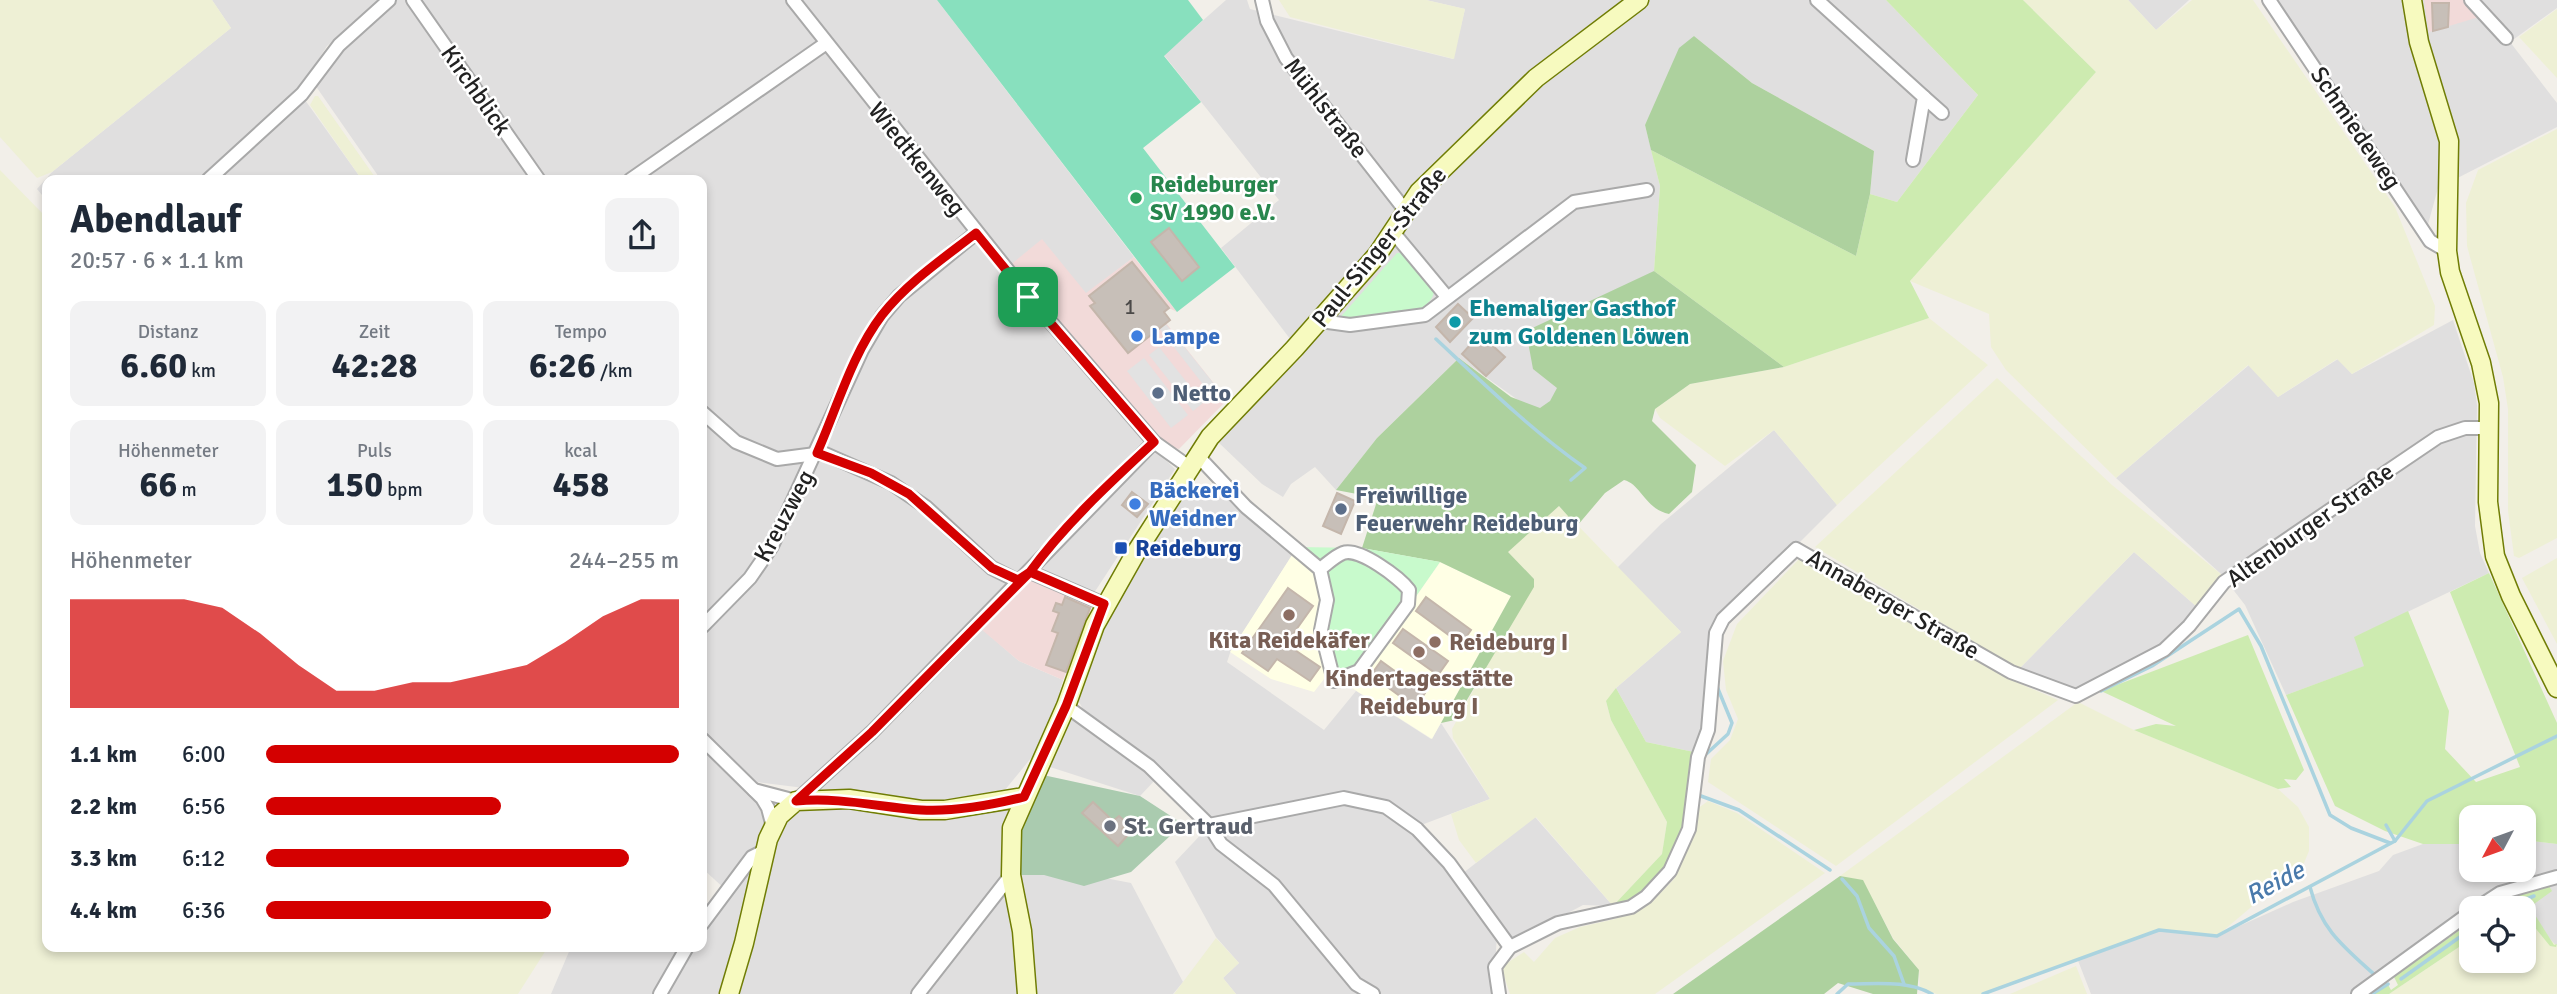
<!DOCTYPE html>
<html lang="de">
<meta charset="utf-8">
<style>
:root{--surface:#fff;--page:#f2f2f3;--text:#1f2937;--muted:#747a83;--accent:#d40000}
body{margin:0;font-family:Signika,sans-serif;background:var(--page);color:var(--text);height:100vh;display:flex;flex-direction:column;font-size:26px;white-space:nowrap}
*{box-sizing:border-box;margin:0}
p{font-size:23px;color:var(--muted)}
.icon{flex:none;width:38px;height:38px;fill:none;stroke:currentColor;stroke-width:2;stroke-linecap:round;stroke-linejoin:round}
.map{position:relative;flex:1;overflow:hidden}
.drawer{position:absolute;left:42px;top:175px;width:665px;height:777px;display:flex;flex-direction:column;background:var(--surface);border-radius:14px;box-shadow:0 4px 10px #0003}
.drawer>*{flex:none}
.needle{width:46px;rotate:229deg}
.tools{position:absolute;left:2459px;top:805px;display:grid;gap:14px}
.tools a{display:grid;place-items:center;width:77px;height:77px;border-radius:14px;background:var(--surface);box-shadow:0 4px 10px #0003;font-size:35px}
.pin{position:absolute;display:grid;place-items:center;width:60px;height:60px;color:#fff;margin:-30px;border-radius:14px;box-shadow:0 4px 10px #0006}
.round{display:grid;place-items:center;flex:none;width:74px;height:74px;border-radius:14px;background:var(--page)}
.summary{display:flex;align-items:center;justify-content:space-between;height:119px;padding:0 28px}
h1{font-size:38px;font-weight:700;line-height:52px}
.stats{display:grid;grid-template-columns:repeat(3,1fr);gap:10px;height:119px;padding:7px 28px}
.stats div{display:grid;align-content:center;border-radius:14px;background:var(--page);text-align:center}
.stats b{font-size:35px;font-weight:700}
.stats small{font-size:19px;font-weight:400}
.stats p{font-size:19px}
.chart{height:196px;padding:14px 28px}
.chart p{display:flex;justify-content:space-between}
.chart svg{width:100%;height:126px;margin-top:7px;fill:var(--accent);opacity:.7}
ul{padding:0 28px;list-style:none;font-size:23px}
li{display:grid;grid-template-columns:112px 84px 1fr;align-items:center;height:52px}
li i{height:18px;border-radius:9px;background:var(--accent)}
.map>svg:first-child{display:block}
.residential{fill:#e0dfdf}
.commercial{fill:#f2dad9}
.education{fill:#ffffe5}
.farmland{fill:#eef0d5}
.grass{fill:#cdebb0}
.forest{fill:#add19e}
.cemetery{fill:#aacbaf}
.park{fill:#c8facc}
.pitch{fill:#88e0be}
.parking{fill:#e2e2e2}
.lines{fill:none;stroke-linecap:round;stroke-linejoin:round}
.stream{stroke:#aad3df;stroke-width:3.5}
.building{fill:#c7bfb8;stroke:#c4b6ab;stroke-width:2}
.street-casing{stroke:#a9a9a9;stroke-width:16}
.secondary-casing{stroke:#707d05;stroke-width:21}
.street{stroke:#fff;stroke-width:12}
.secondary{stroke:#f7fabf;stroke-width:18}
.route-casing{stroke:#fff;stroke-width:14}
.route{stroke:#d40000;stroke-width:9}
.leisure-dot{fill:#2e9e5b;stroke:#fff;stroke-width:2.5}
.culture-dot{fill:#0f9aa8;stroke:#fff;stroke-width:2.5}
.shop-dot{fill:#3f7fe0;stroke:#fff;stroke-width:2.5}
.service-dot{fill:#5c6f8a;stroke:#fff;stroke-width:2.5}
.transit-dot{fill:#1a4fb4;stroke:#fff;stroke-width:2.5}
.education-dot{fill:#8d6e63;stroke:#fff;stroke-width:2.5}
.worship-dot{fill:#6b7280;stroke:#fff;stroke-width:2.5}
.labels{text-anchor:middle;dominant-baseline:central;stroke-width:5;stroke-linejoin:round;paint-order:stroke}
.number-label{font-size:21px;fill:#4b4948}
.street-label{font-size:24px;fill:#222;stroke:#fff}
.leisure-label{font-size:24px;font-weight:bold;fill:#27864d;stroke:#fff;text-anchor:start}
.culture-label{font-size:24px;font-weight:bold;fill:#0d838f;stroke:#fff;text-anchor:start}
.shop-label{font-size:24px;font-weight:bold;fill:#366cbe;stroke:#fff;text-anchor:start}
.service-label{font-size:24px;font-weight:bold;fill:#4e5e75;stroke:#fff;text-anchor:start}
.transit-label{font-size:24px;font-weight:bold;fill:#164399;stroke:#fff;text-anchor:start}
.education-label{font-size:24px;font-weight:bold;fill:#785e54;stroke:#fff}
.worship-label{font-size:24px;font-weight:bold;fill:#5b616d;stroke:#fff;text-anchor:start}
.water-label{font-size:26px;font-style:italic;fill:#4a7aab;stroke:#fff}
</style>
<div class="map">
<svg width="2557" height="994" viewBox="0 0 2557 994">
<rect width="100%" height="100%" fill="#f2efe9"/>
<!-- residential -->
<g class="residential">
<polygon points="212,0 379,0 327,46 298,92 208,180 47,180 47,201 37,189 52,172 231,28"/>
<polygon points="397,0 786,0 1024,301 1146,441 1175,469 1092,596 1040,574 1024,585 982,629 1019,661 1063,680 1050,726 1036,752 1000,796 941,805 757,782 702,731 702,180 381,180 315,85 341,51"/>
<polygon points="800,0 937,0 1134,257 1086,294 1009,266"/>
<polygon points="1226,0 1247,0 1250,9 1453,59 1465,9 1426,0 1886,0 1978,95 1897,202 1870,194 1874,151 1752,83 1694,36 1645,125 1660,186 1654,271 1539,415 1459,358 1377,438 1336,490 1315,467 1291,484 1283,497 1262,484 1217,441 1230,423 1303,356 1221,248 1279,200 1164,55"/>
<polygon points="2128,0 2189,0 2156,30"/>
<polygon points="2273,0 2557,0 2557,8 2510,42 2557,103 2557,127 2438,188 2427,228"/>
<polygon points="305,100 360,177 356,180 211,180"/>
<polygon points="2453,320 2474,383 2477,405 2475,526 2480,553 2489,573 2355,637 2365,666 2286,695 2245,605 2221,574 2116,478 2249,365 2278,397 2338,359 2352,374"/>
<polygon points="1774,430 1837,505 1723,619 1709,696 1694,752 1646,742 1616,688 1681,632 1617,568 1661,524"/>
<polygon points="1218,485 1294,552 1230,653 1227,662 1324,730 1356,691 1431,739 1441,723 1490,799 1416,827 1458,877 1535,817 1613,906 1583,905 1508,945 1497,934 1495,967 1498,994 1236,994 1223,978 1239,963 1216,937 1175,862 1209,826 1088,719 1077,698 1111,608 1185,489"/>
<polygon points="2134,552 2197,607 2164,650 2076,696 2019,669"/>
<polygon points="1070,717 1088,720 1156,779 1140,796 1047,766"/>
<polygon points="702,745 757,796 768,823 764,838 727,891 702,868"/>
<polygon points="999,807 1013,810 1005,859 1131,883 1183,982 1173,994 735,994 776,832 792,814 808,808"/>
<polygon points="2524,840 2557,844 2557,944 2554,946 2515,884 2353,994 2091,994 2077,958 2159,930 2217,936 2293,902 2379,871 2393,855 2423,844 2471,844 2471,870 2524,870"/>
<polygon points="747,873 754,877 722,994 551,994 571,947 702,947 702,923"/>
</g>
<!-- commercial -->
<g class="commercial">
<polygon points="2424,0 2463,0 2479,17 2429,32"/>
<polygon points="1042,239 1086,293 1134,257 1177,312 1169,308 1164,312 1170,320 1166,323 1227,400 1179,449 1164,446 1009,266"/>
<polygon points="1032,581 1093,604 1063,680 1019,661 981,629 1024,584"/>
</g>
<!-- education -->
<g class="education">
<polygon points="1294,552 1331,579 1331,670 1314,692 1271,679 1230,652"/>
<polygon points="1440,562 1511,596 1432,739 1352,688"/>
</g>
<!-- farmland -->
<g class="farmland">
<polygon points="0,0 212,0 231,28 52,172 37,178 0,137"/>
<polygon points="1279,0 1426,0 1465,9 1454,59 1290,17"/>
<polygon points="2023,0 2128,0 2156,30 2192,0 2253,0 2395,207 2435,306 2434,325 2352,374 2337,359 2278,397 2248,365 2116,478 2006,370 1991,347 1989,314 1910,281 2096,72"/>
<polygon points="2557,9 2557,78 2519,37"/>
<polygon points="315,96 318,96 377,180 356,180 360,177 310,105"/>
<polygon points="2557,129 2557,538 2519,558 2514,556 2508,511 2508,409 2503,377 2467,246 2466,203 2478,170"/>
<polygon points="0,170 47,218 47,947 548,947 518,994 0,994"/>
<polygon points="1929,318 1988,365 1837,505 1774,430 1725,466 1660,418 1655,409 1690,384 1784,367"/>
<polygon points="1997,378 2112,485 2222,575 2197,607 2134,552 2019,669 1815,547"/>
<polygon points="1559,506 1681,632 1616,688 1606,702 1611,720 1667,822 1662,854 1613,906 1536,817 1476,863 1459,840 1451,814 1490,799 1453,738 1452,729 1509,626 1534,586 1534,579 1507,552"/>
<polygon points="1801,557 2007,678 2058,700 1836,866 1708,782 1711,759 1730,740 1738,719 1726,690 1723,661 1737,624"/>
<polygon points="2557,558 2557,644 2522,578"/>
<polygon points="2078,702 2134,730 2278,789 2298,807 2309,827 2309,851 2304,863 2288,882 2256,903 2217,936 2159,930 1983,994 1937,994 1920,989 1919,970 1893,938 1863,881 1840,876"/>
<polygon points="1708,801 1737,813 1825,873 1655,994 1510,994 1501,967 1524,952 1534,962 1555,938 1580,927 1615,919 1651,903 1675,878 1691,841 1697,809"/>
<polygon points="2524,914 2557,946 2557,994 2389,994 2471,939 2471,961 2524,961"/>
<polygon points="1216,938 1239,963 1223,978 1236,994 1174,994"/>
<polygon points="2076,966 2087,994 2010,994"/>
</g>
<!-- grass -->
<g class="grass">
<polygon points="1886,0 2023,0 2096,72 1910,281 1929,318 1784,367 1654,271 1660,186 1651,150 1856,256 1870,194 1897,202 1978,95"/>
<polygon points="2489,573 2557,723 2557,844 2524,840 2524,817 2471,817 2471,844 2423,844 2385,831 2335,806 2286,695 2364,666 2354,637 2408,611 2449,711 2445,749 2476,782 2520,767 2450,592"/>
<polygon points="2248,635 2304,770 2296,780 2284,779 2291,787 2278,789 2134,730 2156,724 2176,726 2101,691"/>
<path d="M 1616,688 L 1646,742 L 1694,752 C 1691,777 1692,806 1685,829 C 1676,861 1647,901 1613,906 L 1662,854 L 1667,822 L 1611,720 L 1606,701 Z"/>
<polygon points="2549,886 2552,891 2530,907 2554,945 2557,944 2556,947 2550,946 2524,914 2524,908 2490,908 2515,896"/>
<polygon points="2471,922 2471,939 2389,994 2364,994 2386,981 2391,990 2398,985 2394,977"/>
</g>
<!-- forest -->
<g class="forest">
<polygon points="1694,36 1752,83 1874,151 1870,194 1856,256 1651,150 1645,125 1679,48"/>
<path d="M 1654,271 L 1784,367 L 1690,384 L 1655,409 L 1652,421 L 1696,465 L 1692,492 L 1669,514 C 1645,509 1641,484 1624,480 L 1605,493 L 1577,526 L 1559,506 L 1508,552 L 1534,579 L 1534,587 L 1455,720 L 1441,723 L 1511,596 L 1440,562 L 1362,548 L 1378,498 L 1336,490 L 1377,438 L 1459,358 L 1511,397 L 1540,408 L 1550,401 L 1557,388 L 1533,369 L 1526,331 Z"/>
<polygon points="1840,876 1863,880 1893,939 1919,970 1917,994 1873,994 1838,983 1824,994 1673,994"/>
</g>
<!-- cemetery -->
<polygon class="cemetery" points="1043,775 1140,796 1183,824 1131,872 1084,886 1044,875 1020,875 1019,833"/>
<!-- park -->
<g class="park">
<path d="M 1397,253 L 1401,253 L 1434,292 C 1428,322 1363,318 1337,321 Z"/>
<polygon points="1298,547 1362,548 1440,562 1352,688 1334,681 1321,630 1329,574"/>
</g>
<!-- pitch -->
<polygon class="pitch" points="937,0 1188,0 1203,20 1164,56 1201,102 1143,148 1235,267 1177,312"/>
<!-- parking -->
<g class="parking">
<polygon points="1165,323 1223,395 1216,401 1159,328"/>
<polygon points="1159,347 1203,403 1193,411 1149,355"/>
<polygon points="1144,358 1188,415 1171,428 1127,371"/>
</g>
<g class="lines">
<!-- stream -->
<g class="stream">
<path d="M 1436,339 C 1484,384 1531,430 1585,468 L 1571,480"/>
<polyline points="2101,691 2152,666 2239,609 2261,646 2330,815 2351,828 2390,843"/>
<polyline points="1704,756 1728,734 1732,723 1716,684"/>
<polyline points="1701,796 1739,810 1830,870"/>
<polyline points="2386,825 2395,841"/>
<polyline points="1842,879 1857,896 1869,928 1894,956 1904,984"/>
<path d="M 2310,887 C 2321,930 2344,947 2376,976"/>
<polyline points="2503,908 2534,896"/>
<polyline points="2401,979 2471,929"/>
<path d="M 1837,994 L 1848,984 C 1877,984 1907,980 1932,994"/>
<polyline points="1983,994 2159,930 2217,936 2395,841 2427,801 2557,736"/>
<polyline points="2372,994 2388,984"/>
</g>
</g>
<!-- building -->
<g class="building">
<polygon points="2432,3 2449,3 2448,27 2433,31"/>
<polygon points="1169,228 1199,267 1182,281 1151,242"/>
<polygon points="1132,262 1169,308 1164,312 1170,320 1128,353 1090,306 1095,303 1089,296"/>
<polygon points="1458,304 1473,318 1450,342 1436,327"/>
<polygon points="1480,334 1505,357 1486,376 1462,354"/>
<polygon points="1132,492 1148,504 1137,517 1122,505"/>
<polygon points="1337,493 1355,501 1341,534 1323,526"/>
<polygon points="1288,588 1313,606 1286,644 1320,667 1310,681 1277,659 1268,671 1242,653"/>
<polygon points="1065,597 1090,608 1066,672 1046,665 1058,633 1052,631 1059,613 1053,611 1056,603 1062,605"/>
<polygon points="1426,597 1471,630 1461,644 1416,611"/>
<polygon points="1403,629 1448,661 1438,675 1393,643"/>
<polygon points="1381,661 1425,693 1415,707 1371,675"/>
<polygon points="1093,802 1113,821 1119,816 1127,823 1122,829 1128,835 1118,846 1082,813"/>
</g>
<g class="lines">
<defs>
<g id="street">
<polyline points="413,0 539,180"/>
<polyline points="793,0 1029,297 1154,442 1189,467"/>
<polyline points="1262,0 1267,21 1286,58 1405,210"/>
<polyline points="1817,0 1924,97 1913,160"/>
<polyline points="2269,0 2430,241 2447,251"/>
<polyline points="2471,0 2506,38"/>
<polyline points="1924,97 1942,113"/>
<polyline points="208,180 302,94 339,45 389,0"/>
<polyline points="630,180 825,44"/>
<polyline points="1393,232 1447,297"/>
<polyline points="1323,317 1328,322 1350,325 1425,315 1574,202 1647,190"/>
<polyline points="702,412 736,442 777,459 823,453 891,483 926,507 992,568 1018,581"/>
<path d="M 1197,455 L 1246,507 L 1320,569 L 1327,600 L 1321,630 L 1334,681 L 1359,671 L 1408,604 L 1409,590 C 1400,578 1359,547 1343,553 C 1335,556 1327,564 1320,569"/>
<polyline points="1030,572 1104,604"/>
<polyline points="702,627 750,578 772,546 862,350 882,316 899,296 976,233"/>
<polyline points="1066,706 1149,766 1209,825 1221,844 1274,885 1356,984 1373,994"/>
<polyline points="702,739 762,798 768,808 773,827"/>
<polyline points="754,790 796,801 872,732 1154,442"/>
<polyline points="1209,825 1344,798 1386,807 1417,829 1449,863 1510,947"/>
<polyline points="2477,908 2500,893 2557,877"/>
<polyline points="702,924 752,857 764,851"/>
<polyline points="660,994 687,947"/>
<polyline points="918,994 1011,875"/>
<polyline points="1499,994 1495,967 1510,947 1558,923 1631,907 1646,897 1670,871 1689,829 1698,757 1708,730 1716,633 1723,619 1796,549 2011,672 2076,696 2164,650 2189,626 2224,582 2438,437 2465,428 2490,428"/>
<polyline points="2358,994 2471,912"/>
</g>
<g id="secondary">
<polyline points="2412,0 2419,42 2449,141 2447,251 2450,272 2481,363 2489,403 2488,502 2495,556 2511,596 2557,688"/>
<polyline points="729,994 744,943 768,839 779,816 796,801 849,799 921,810 945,810 1024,797"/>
<polyline points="1027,994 1022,931 1011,875 1012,828 1066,706 1095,625 1135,554 1210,437 1294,349 1377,255 1419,192 1536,78 1639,0"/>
</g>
</defs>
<!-- street casing -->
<use href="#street" class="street-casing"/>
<!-- secondary casing -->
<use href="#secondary" class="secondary-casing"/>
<!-- street -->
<use href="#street" class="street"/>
<!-- secondary -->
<use href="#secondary" class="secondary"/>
</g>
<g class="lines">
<defs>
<path id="route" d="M 1028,297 L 1154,442 C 1111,482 1065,524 1030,572 L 872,732 L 796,801 C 840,797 879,807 921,810 C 955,812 992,805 1024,797 L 1066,706 L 1104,604 L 1030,572 L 1018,580 L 992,568 L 909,494 L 871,473 L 817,453 C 837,408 852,354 882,315 C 908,282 944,258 976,233 L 1028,297"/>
</defs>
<!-- route casing -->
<use href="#route" class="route-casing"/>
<!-- route -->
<use href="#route" class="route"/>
</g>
<!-- markers -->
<circle class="leisure-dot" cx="1136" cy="198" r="7"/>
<circle class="culture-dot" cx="1455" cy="322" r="7"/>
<g class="shop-dot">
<circle cx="1137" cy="336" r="7"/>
<circle cx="1135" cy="504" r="7"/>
</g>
<g class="service-dot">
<circle cx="1158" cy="393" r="7"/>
<circle cx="1341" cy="509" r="7"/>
</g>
<rect class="transit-dot" x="1114" y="541" width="14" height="14" rx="3.5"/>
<g class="education-dot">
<circle cx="1289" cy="615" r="7"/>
<circle cx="1435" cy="642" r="7"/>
<circle cx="1419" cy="652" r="7"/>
</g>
<circle class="worship-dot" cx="1110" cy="826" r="7"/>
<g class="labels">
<!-- number labels -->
<g class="number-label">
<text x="1130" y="307">1</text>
</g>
<!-- street labels -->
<g class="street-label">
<text transform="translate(476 90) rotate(55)">Kirchblick</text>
<text transform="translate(1326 108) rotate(52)">Mühlstraße</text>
<text transform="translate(2356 128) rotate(56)">Schmiedeweg</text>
<text transform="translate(917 159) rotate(51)">Wiedtkenweg</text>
<text transform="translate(1379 247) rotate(-51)">Paul-Singer-Straße</text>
<text transform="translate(784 516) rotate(-62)">Kreuzweg</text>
<text transform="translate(2310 525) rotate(-35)">Altenburger Straße</text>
<text transform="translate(1893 604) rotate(30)">Annaberger Straße</text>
</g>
<!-- leisure labels -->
<g class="leisure-label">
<text x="1150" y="184">Reideburger<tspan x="1150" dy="28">SV 1990 e.V.</tspan></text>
</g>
<!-- culture labels -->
<g class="culture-label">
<text x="1469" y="308">Ehemaliger Gasthof<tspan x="1469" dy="28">zum Goldenen Löwen</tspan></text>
</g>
<!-- shop labels -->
<g class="shop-label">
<text x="1151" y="336">Lampe</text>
<text x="1149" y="490">Bäckerei<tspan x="1149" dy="28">Weidner</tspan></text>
</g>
<!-- service labels -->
<g class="service-label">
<text x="1172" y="393">Netto</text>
<text x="1355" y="495">Freiwillige<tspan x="1355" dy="28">Feuerwehr Reideburg</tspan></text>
</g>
<!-- transit labels -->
<g class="transit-label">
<text x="1135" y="548">Reideburg</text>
</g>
<!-- education labels -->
<g class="education-label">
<text x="1289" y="640">Kita Reidekäfer</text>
<text x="1449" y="642" text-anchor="start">Reideburg I</text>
<text x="1419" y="678">Kindertagesstätte<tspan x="1419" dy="28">Reideburg I</tspan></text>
</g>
<!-- worship labels -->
<g class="worship-label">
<text x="1124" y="826">St. Gertraud</text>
</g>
<!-- water labels -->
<g class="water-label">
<text transform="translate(2275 883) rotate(-28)">Reide</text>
</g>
</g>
</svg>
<div class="tools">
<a><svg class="needle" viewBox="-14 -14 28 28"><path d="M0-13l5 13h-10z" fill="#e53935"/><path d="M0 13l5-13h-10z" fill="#747a83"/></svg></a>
<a><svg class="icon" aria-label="locate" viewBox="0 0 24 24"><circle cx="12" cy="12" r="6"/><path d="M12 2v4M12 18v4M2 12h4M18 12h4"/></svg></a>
</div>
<div class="pin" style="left:1028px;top:297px;background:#1e9e55"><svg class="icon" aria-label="arrive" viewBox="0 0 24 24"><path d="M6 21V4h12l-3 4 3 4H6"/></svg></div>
<section class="drawer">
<div class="summary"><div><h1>Abendlauf</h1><p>20:57 · 6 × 1.1 km</p></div><a class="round"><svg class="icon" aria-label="share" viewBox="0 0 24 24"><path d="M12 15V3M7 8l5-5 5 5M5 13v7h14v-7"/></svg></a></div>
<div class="stats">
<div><p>Distanz</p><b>6.60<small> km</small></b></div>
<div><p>Zeit</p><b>42:28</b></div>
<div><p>Tempo</p><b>6:26<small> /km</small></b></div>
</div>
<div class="stats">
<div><p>Höhenmeter</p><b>66<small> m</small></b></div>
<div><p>Puls</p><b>150<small> bpm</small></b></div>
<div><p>kcal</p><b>458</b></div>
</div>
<div class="chart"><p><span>Höhenmeter</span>244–255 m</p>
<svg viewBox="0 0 160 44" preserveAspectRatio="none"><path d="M0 44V6L10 6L20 6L30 6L40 9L50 18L60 29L70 38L80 38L90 35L100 35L110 32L120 29L130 21L140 12L150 6L160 6V44z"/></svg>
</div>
<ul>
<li><b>1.1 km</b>6:00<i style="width:100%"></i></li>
<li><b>2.2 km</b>6:56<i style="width:57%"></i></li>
<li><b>3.3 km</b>6:12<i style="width:88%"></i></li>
<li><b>4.4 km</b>6:36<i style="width:69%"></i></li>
</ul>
</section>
</div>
